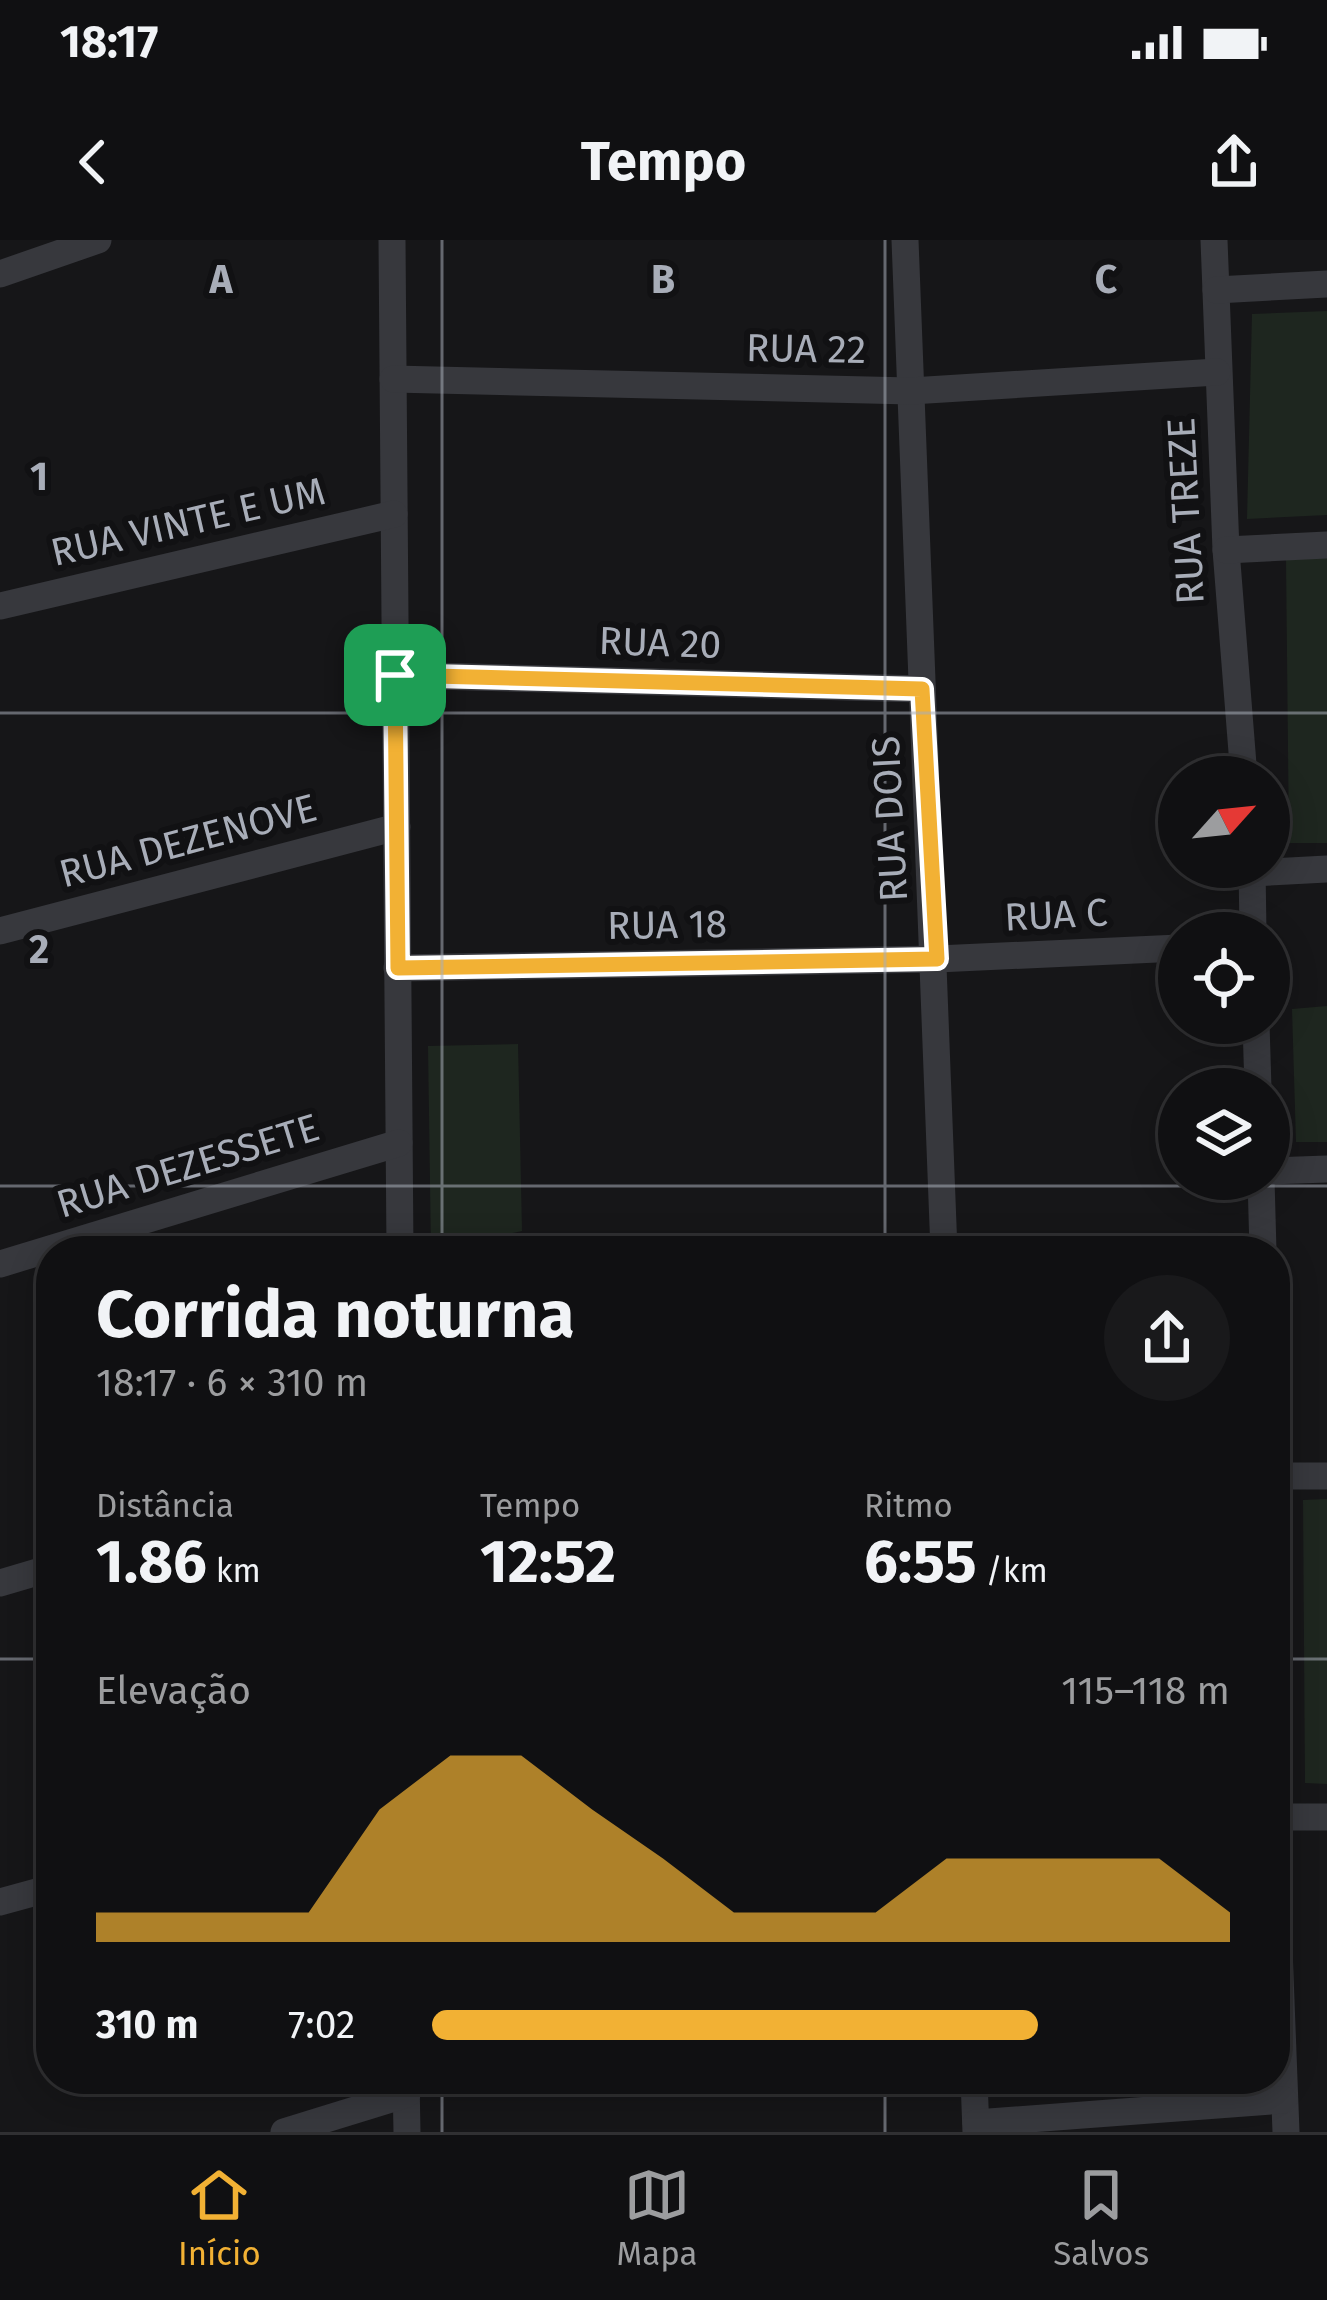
<!DOCTYPE html>
<html lang="pt">
<meta charset="utf-8">
<style>
:root{--surface:#101012;--page:#19191b;--text:#f1f3f6;--muted:#9c9d9f;--line:#303032;--accent:#f2b134}
body{margin:0;font-family:"Fira Sans",sans-serif;background:var(--page);color:var(--text);height:100vh;display:flex;flex-direction:column;font-size:45px;white-space:nowrap}
*{box-sizing:border-box;margin:0}
p{font-size:39px;color:var(--muted)}
.icon{flex:none;width:66px;height:66px;fill:none;stroke:currentColor;stroke-width:2;stroke-linecap:round;stroke-linejoin:round}
.map{position:relative;flex:1;overflow:hidden}
.drawer{position:absolute;left:36px;top:996px;width:1254px;height:858px;display:flex;flex-direction:column;background:var(--surface);border-radius:48px;box-shadow:0 6px 30px #0003,0 0 0 3px var(--line)}
.drawer>*{flex:none}
.needle{width:78px;rotate:63deg}
.controls{position:absolute;left:1158px;top:516px;display:grid;gap:24px}
.controls a{display:grid;place-items:center;width:132px;height:132px;border-radius:50%;background:var(--surface);box-shadow:0 6px 30px #0003,0 0 0 3px var(--line);font-size:60px}
.pin{position:absolute;display:grid;place-items:center;width:102px;height:102px;color:#fff;margin:-51px;border-radius:24px;box-shadow:0 6px 18px #0006}
.round{display:grid;place-items:center;flex:none;width:126px;height:126px;border-radius:63px;background:var(--page)}
.summary{display:flex;align-items:center;justify-content:space-between;height:204px;padding:0 60px}
h1{font-size:66px;font-weight:700;line-height:90px}
.metrics{display:grid;grid-template-columns:repeat(3,1fr);gap:18px;height:204px;padding:12px 60px}
.metrics div{display:grid;align-content:center}
.metrics b{font-size:60px;font-weight:700}
.metrics small{font-size:33px;font-weight:400}
.metrics p{font-size:33px}
.chart{height:336px;padding:24px 60px}
.chart p{display:flex;justify-content:space-between}
.chart svg{width:100%;height:216px;margin-top:12px;fill:var(--accent);opacity:.7}
ul{padding:0 60px;list-style:none;font-size:39px}
li{display:grid;grid-template-columns:192px 144px 1fr;align-items:center;height:90px}
li i{height:30px;border-radius:15px;background:var(--accent)}
.status{display:flex;justify-content:space-between;align-items:center;height:84px;padding:0 60px;background:var(--surface);direction:ltr}
.status svg{height:33px;fill:currentColor}
header{display:flex;justify-content:space-between;align-items:center;height:156px;padding:0 60px;background:var(--surface);font-size:54px;font-weight:700}
.dock{display:flex;justify-content:space-around;align-items:center;height:168px;border-top:3px solid var(--line);background:var(--surface);font-size:33px;color:var(--muted)}
.dock a{display:grid;justify-items:center;gap:6px}
.dock .current{color:var(--accent)}
.map>svg:first-child{display:block}
.green{fill:#1e261f}
.lines{fill:none;stroke-linecap:round;stroke-linejoin:round}
.minor{stroke:#37383d;stroke-width:27}
.route-casing{stroke:#fff;stroke-width:24}
.route{stroke:#f2b134;stroke-width:15}
.grid{fill:none;stroke:#a8adb8;stroke-width:3;stroke-opacity:0.55}
.labels{text-anchor:middle;dominant-baseline:central;stroke-width:12;stroke-linejoin:round;paint-order:stroke}
.street-label{font-size:39px;fill:#a8adb8;stroke:#111113}
.grid-label{font-size:39px;text-anchor:middle;font-weight:bold;fill:#a8adb8;stroke:#111113;stroke-width:12;stroke-linejoin:round;paint-order:stroke}
</style>
<div class="status"><b>18:17</b><svg viewBox="0 0 49 12"><path d="M0 12V9h3v3zM5 12V6h3v6zM10 12V3h3v9zM15 12V0h3v12zM26 1h20v11H26zM47 4h2v5h-2z"/></svg></div>
<header><svg class="icon" aria-label="back" viewBox="0 0 24 24"><path d="M15 5l-7 7 7 7"/></svg>Tempo<svg class="icon" aria-label="share" viewBox="0 0 24 24"><path d="M12 15V3M7 8l5-5 5 5M5 13v7h14v-7"/></svg></header>
<div class="map">
<svg width="1327" height="1892" viewBox="0 0 1327 1892">
<rect width="100%" height="100%" fill="#161618"/>
<!-- green -->
<g class="green">
<polygon points="1327,71 1327,275 1247,279 1252,74"/>
<polygon points="1327,318 1327,603 1289,603 1286,319"/>
<polygon points="1327,766 1327,902 1296,902 1292,769"/>
<polygon points="518,804 522,991 431,1011 428,806"/>
<polygon points="1327,1259 1327,1544 1305,1543 1303,1260"/>
</g>
<g class="lines">
<!-- minor -->
<g class="minor">
<polyline points="392,0 400,1011"/>
<polyline points="905,0 944,1011"/>
<polyline points="1214,0 1226,310 1244,537"/>
<polyline points="0,34 98,0"/>
<polyline points="1216,50 1327,44"/>
<polyline points="393,139 911,151 1217,132"/>
<polyline points="1226,310 1327,305"/>
<polyline points="0,366 394,274"/>
<polyline points="395,435 922,449"/>
<polyline points="1252,627 1253,693"/>
<polyline points="1252,633 1327,629"/>
<polyline points="0,691 397,587"/>
<polyline points="397,728 937,719 1179,708"/>
<polyline points="1256,783 1258,849"/>
<polyline points="1269,931 1327,929"/>
<polyline points="1261,939 1263,1011"/>
<polyline points="0,1024 399,903"/>
<polyline points="1275,1236 1327,1236"/>
<polyline points="0,1343 51,1328"/>
<polyline points="1275,1577 1327,1577"/>
<polyline points="1275,1603 1286,1892"/>
<polyline points="0,1662 51,1648"/>
<polyline points="406,1839 407,1892"/>
<polyline points="974,1839 976,1892"/>
<polyline points="976,1883 1284,1860"/>
<polyline points="284,1892 407,1854"/>
</g>
</g>
<g class="lines">
<defs>
<polygon id="route" points="395,435 922,449 937,719 398,728"/>
</defs>
<!-- route casing -->
<use href="#route" class="route-casing"/>
<!-- route -->
<use href="#route" class="route"/>
</g>
<!-- grid -->
<path class="grid" d="M 442,0 L 442,1011M 885,0 L 885,1011M 0,473 L 1327,473M 0,946 L 1327,946M 0,1419 L 51,1419M 1275,1419 L 1327,1419M 442,1839 L 442,1892M 885,1839 L 885,1892"/>
<g class="labels">
<!-- street labels -->
<g class="street-label">
<text transform="translate(806 109) rotate(1)">RUA 22</text>
<text transform="translate(1186 271) rotate(-93)">RUA TREZE</text>
<text transform="translate(188 282) rotate(-13)">RUA VINTE E UM</text>
<text transform="translate(660 403) rotate(2)">RUA 20</text>
<text transform="translate(890 579) rotate(-93)">RUA DOIS</text>
<text transform="translate(188 601) rotate(-15)">RUA DEZENOVE</text>
<text transform="translate(1056 675) rotate(-3)">RUA C</text>
<text transform="translate(667 685) rotate(-1)">RUA 18</text>
<text transform="translate(188 926) rotate(-17)">RUA DEZESSETE</text>
</g>
</g>
<g class="grid-label">
<text x="221" y="53">A</text>
<text x="663" y="53">B</text>
<text x="1106" y="53">C</text>
<text x="39" y="250">1</text>
<text x="39" y="723">2</text>
</g>
</svg>
<div class="controls">
<a><svg class="needle" viewBox="-14 -14 28 28"><path d="M0-13l5 13h-10z" fill="#e53935"/><path d="M0 13l5-13h-10z" fill="#9c9d9f"/></svg></a>
<a><svg class="icon" aria-label="locate" viewBox="0 0 24 24"><circle cx="12" cy="12" r="6"/><path d="M12 2v4M12 18v4M2 12h4M18 12h4"/></svg></a>
<a><svg class="icon" aria-label="layers" viewBox="0 0 24 24"><path d="M12 4l9 5-9 5-9-5zM3 14l9 5 9-5"/></svg></a>
</div>
<div class="pin" style="left:395px;top:435px;background:#1e9e55"><svg class="icon" aria-label="arrive" viewBox="0 0 24 24"><path d="M6 21V4h12l-3 4 3 4H6"/></svg></div>
<section class="drawer">
<div class="summary"><div><h1>Corrida noturna</h1><p>18:17 · 6 × 310 m</p></div><a class="round"><svg class="icon" aria-label="share" viewBox="0 0 24 24"><path d="M12 15V3M7 8l5-5 5 5M5 13v7h14v-7"/></svg></a></div>
<div class="metrics">
<div><p>Distância</p><b>1.86<small> km</small></b></div>
<div><p>Tempo</p><b>12:52</b></div>
<div><p>Ritmo</p><b>6:55<small> /km</small></b></div>
</div>
<div class="chart"><p><span>Elevação</span>115–118 m</p>
<svg viewBox="0 0 160 44" preserveAspectRatio="none"><path d="M0 44V38L10 38L20 38L30 38L40 17L50 6L60 6L70 17L80 27L90 38L100 38L110 38L120 27L130 27L140 27L150 27L160 38V44z"/></svg>
</div>
<ul>
<li><b>310 m</b>7:02<i style="width:76%"></i></li>
</ul>
</section>
</div>
<nav class="dock">
<a class="current"><svg class="icon" aria-label="home" viewBox="0 0 24 24"><path d="M3 11l9-7 9 7M6 9v11h12V9"/></svg>Início</a>
<a><svg class="icon" aria-label="map" viewBox="0 0 24 24"><path d="M3 6l6-2 6 2 6-2v14l-6 2-6-2-6 2zM9 4v14M15 6v14"/></svg>Mapa</a>
<a><svg class="icon" aria-label="saved" viewBox="0 0 24 24"><path d="M7 4h10v16l-5-4-5 4z"/></svg>Salvos</a>
</nav>
